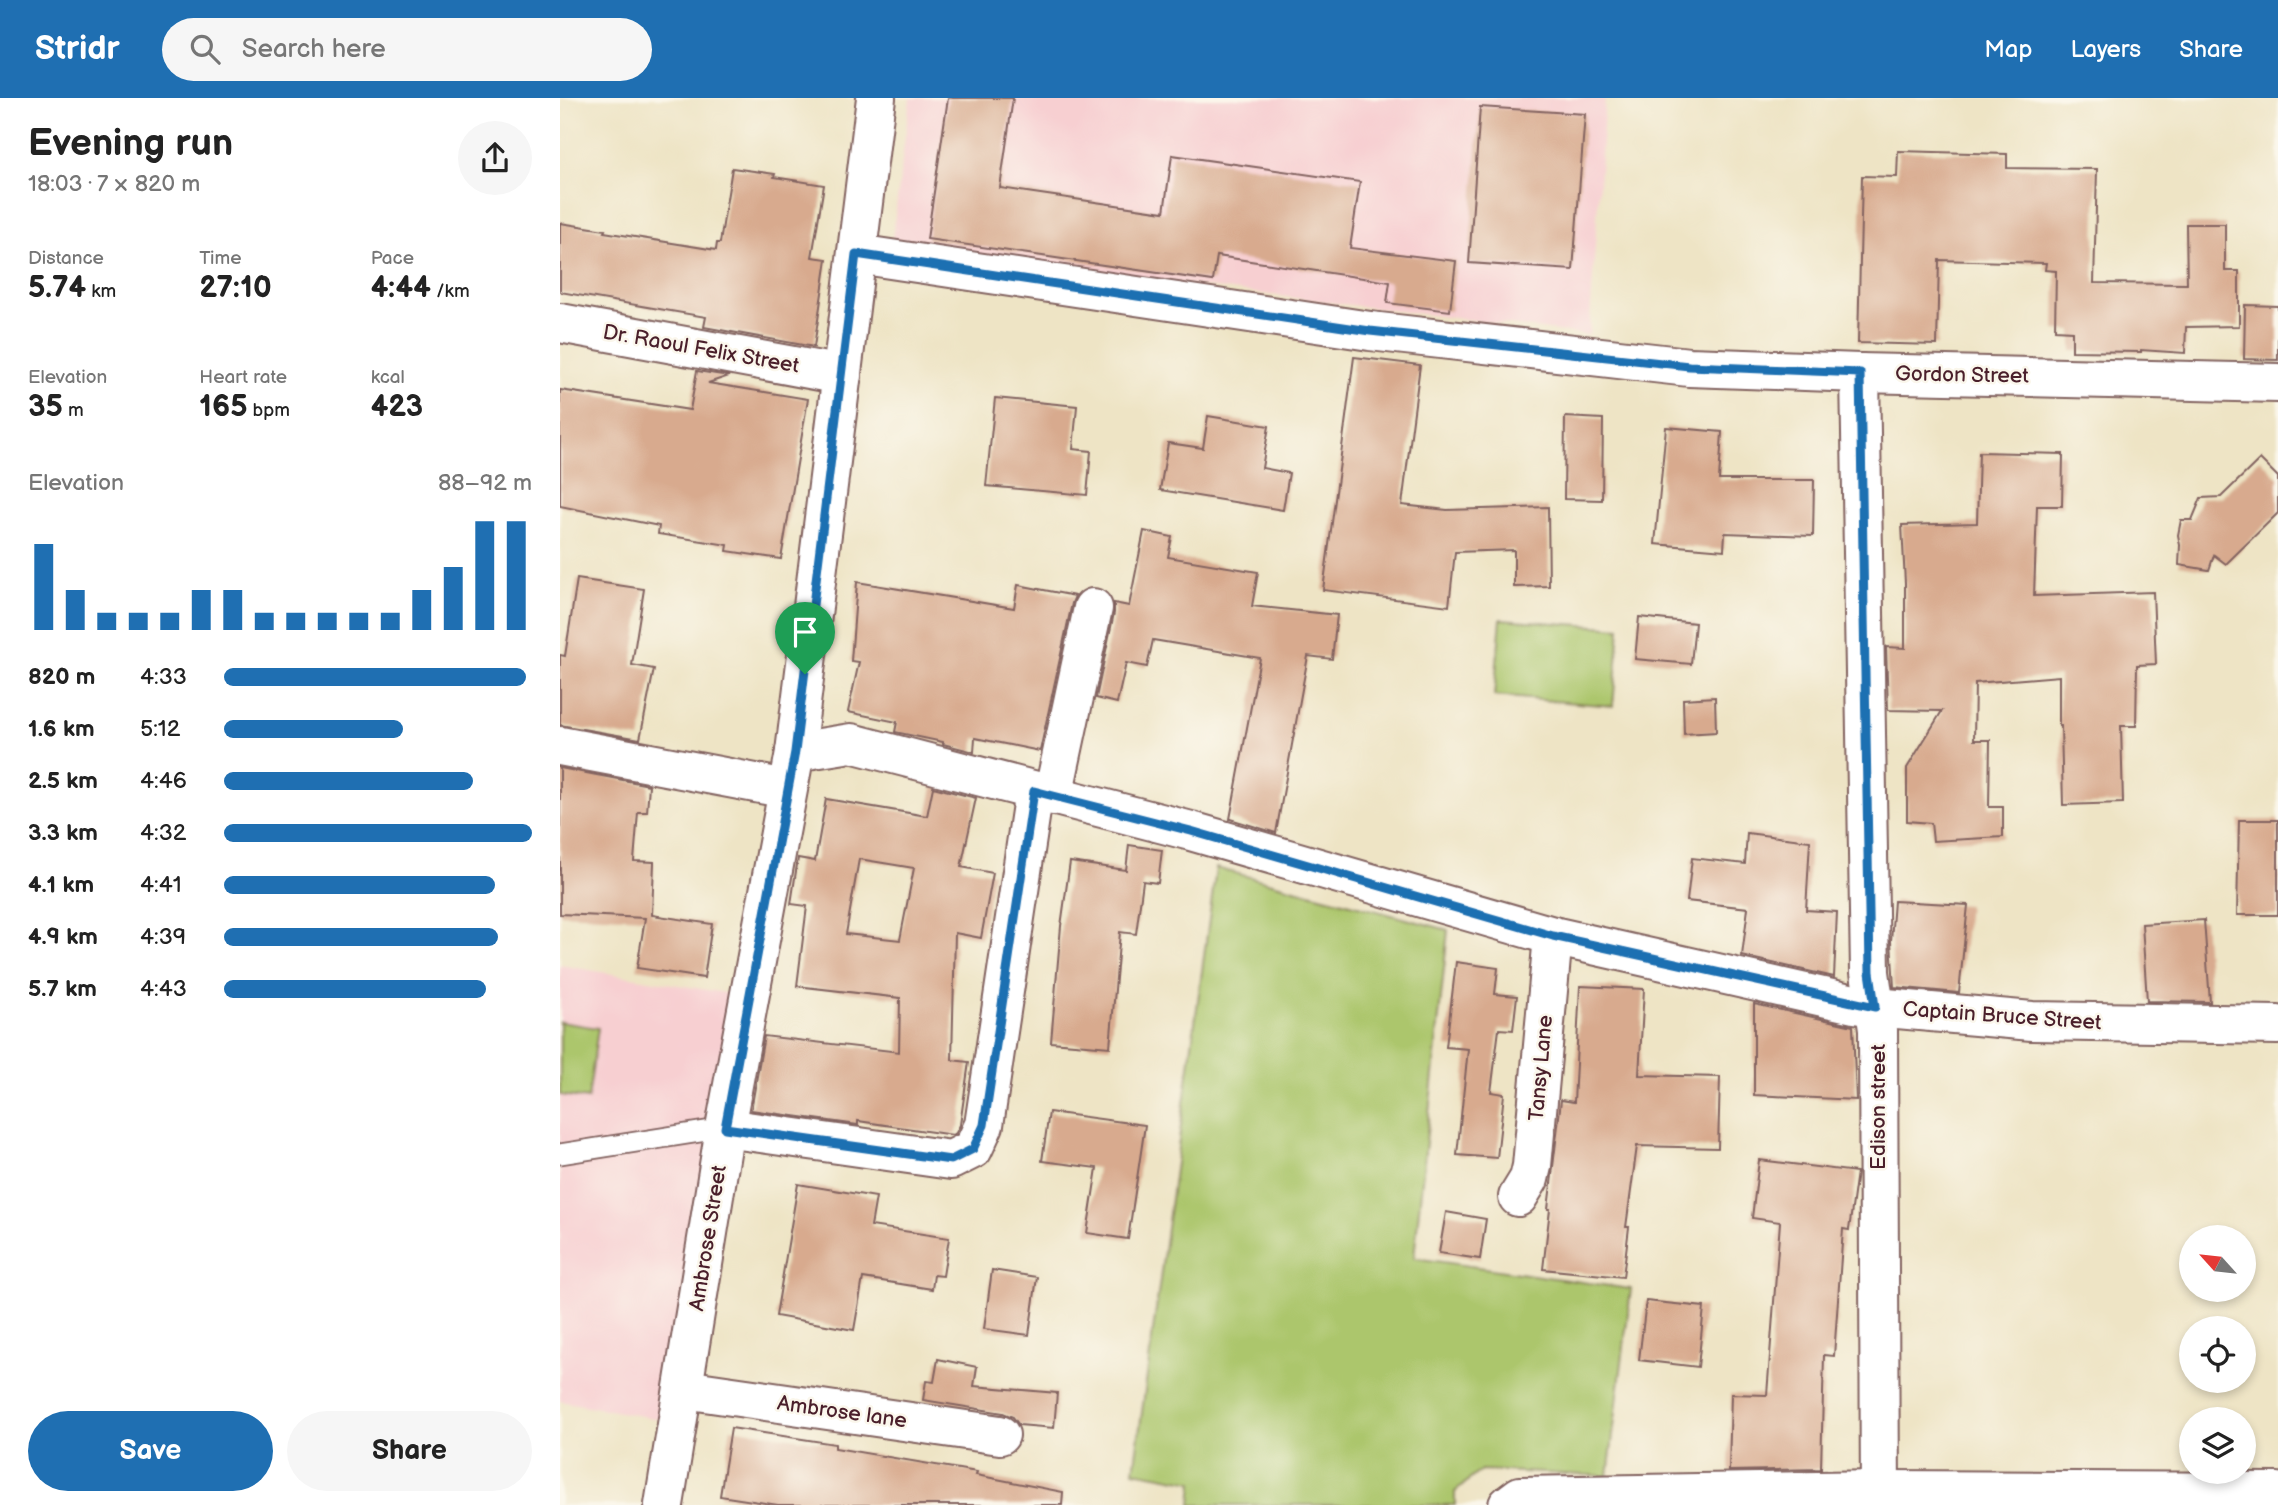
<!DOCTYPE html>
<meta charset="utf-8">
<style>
:root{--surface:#fff;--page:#f6f6f6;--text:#222;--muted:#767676;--accent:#1f6fb2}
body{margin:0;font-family:"Balsamiq Sans",sans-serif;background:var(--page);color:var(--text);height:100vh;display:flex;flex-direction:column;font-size:26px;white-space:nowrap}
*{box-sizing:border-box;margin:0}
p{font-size:23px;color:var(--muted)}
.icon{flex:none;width:38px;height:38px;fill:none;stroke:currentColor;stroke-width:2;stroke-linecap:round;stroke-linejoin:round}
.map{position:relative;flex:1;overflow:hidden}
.drawer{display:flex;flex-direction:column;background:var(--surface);width:560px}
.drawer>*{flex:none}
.needle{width:46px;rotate:297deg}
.tools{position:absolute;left:1619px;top:1127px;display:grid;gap:14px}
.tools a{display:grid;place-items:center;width:77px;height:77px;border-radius:50%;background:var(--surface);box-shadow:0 4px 10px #0003;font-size:35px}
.pin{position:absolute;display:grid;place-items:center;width:60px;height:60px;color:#fff;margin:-72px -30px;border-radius:50% 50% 50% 0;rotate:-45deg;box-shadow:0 0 7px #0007}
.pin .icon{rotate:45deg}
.round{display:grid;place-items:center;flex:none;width:74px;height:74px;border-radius:37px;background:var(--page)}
.summary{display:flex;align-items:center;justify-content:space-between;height:119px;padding:0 28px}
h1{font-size:38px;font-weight:600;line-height:52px}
.stats{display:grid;grid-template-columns:repeat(3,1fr);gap:10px;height:119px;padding:7px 28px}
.stats div{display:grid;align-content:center}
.stats b{font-size:30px;font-weight:600}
.stats small{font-size:19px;font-weight:400}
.stats p{font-size:19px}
.chart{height:196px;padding:14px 28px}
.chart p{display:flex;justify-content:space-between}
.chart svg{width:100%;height:126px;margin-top:7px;stroke:var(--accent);stroke-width:6}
.action{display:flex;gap:14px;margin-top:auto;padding:14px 28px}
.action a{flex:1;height:80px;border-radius:42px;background:var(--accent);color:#fff;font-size:28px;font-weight:600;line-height:80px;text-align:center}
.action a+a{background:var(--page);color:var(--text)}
ul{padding:0 28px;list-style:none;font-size:23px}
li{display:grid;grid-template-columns:112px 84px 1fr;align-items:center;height:52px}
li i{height:18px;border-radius:9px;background:var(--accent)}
header{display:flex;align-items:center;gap:42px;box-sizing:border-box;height:98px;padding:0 35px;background:var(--accent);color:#fff}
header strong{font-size:33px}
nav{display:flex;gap:38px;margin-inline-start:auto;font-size:24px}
.search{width:490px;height:63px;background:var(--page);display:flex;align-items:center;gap:18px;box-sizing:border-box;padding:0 24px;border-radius:38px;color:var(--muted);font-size:26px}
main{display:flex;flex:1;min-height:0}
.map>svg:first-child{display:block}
.built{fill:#f7cfd1}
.green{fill:#acc66c;stroke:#7b724c;stroke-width:2}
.building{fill:#d8aa8e;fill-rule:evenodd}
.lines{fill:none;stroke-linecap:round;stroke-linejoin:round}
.service-casing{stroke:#836461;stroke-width:23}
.minor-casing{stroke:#836461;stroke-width:42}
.tertiary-casing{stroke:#836461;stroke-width:42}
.service{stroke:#fff;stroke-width:19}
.minor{stroke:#fff;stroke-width:38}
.tertiary{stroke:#fff;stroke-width:38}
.route-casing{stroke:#fff;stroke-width:14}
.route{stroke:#1f6fb2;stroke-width:9}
.labels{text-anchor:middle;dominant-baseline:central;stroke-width:5;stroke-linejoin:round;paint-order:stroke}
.street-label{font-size:21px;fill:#4a1f2b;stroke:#fbf7ec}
</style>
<header>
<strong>Stridr</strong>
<div class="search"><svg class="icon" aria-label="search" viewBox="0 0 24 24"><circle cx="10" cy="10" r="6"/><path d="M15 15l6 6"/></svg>Search here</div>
<nav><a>Map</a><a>Layers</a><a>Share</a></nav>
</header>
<main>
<section class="drawer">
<div class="summary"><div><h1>Evening run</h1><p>18:03 · 7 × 820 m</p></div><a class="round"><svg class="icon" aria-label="share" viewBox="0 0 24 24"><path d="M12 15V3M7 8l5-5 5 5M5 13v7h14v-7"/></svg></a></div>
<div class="stats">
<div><p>Distance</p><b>5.74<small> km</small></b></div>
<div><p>Time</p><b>27:10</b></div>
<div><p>Pace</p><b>4:44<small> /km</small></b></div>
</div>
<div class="stats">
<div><p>Elevation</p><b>35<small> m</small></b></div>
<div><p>Heart rate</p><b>165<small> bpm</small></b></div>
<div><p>kcal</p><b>423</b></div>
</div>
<div class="chart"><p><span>Elevation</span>88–92 m</p>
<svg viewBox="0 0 160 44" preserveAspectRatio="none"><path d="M5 44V14M15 44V30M25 44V38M35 44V38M45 44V38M55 44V30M65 44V30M75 44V38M85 44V38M95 44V38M105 44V38M115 44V38M125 44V30M135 44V22M145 44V6M155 44V6"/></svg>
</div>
<ul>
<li><b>820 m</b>4:33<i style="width:98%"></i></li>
<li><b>1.6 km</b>5:12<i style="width:58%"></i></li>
<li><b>2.5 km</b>4:46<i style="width:81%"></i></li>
<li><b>3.3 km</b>4:32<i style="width:100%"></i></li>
<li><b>4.1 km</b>4:41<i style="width:88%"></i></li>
<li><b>4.9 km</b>4:39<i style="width:89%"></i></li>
<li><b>5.7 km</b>4:43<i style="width:85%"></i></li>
</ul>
<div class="action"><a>Save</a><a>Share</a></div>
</section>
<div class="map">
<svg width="1718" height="1407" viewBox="0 0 1718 1407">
<rect width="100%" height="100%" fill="#fbf7ec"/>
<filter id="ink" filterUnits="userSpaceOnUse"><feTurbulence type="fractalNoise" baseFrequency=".0143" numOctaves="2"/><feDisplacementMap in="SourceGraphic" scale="14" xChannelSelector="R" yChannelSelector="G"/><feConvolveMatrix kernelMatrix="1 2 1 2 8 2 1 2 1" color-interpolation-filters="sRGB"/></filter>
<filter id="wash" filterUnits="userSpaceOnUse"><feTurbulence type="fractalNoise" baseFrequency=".00686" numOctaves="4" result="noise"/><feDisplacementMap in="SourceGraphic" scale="28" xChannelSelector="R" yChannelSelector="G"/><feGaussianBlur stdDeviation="1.57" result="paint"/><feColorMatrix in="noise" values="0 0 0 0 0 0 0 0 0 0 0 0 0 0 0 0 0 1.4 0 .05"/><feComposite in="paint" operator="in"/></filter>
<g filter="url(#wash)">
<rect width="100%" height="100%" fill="#eee4c5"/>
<!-- built -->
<g class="built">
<polygon points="350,0 1045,0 1029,237 331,149"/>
<polygon points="0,867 171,896 109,1323 0,1303"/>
</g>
<!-- green -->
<g class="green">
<polygon points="941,521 1060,530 1053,608 934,598"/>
<polygon points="656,770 888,832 854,1160 1071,1191 1048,1378 921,1372 895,1394 895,1407 631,1407 633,1384 574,1373"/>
<polygon points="0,924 38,930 28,1001 0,997"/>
</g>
<g id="blocks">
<!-- building -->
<g class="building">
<polygon points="388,0 453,0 440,90 604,114 612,57 800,84 790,150 896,163 890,213 827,205 830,184 657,158 653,183 367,141"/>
<polygon points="920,9 1025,16 1013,172 909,165"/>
<polygon points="1338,53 1447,56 1447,70 1537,71 1534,185 1627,186 1626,126 1665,126 1665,173 1679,173 1679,228 1626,229 1625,255 1581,252 1581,254 1512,253 1512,233 1495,232 1496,173 1485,172 1486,165 1379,162 1377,247 1298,245 1302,78 1337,79"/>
<polygon points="172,70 215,76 214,79 264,87 252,159 267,161 254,249 144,229 146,219 0,194 0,125 45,132 44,134 156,152 157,145 160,145"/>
<polygon points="1685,207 1718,208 1718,262 1684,261"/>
<polygon points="794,259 860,267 842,407 887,412 988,409 989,488 954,489 954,452 895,454 889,508 763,492"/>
<polygon points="137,273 169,278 148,285 248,301 221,461 167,453 168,447 98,436 99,428 0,408 0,292 130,312"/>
<polygon points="435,300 517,308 513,351 531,353 527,397 426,388"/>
<polygon points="648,318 709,328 702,370 729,375 723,412 600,392 608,345 643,350"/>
<polygon points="1005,319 1043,321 1042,402 1004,401"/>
<polygon points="1106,329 1162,334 1159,382 1254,382 1253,438 1165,435 1164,452 1095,446"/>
<polygon points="1419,354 1503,356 1502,408 1477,408 1474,498 1593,494 1596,566 1577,567 1576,628 1561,628 1563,705 1503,707 1501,627 1499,627 1499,578 1415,585 1414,642 1430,642 1429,709 1443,709 1443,739 1373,743 1371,725 1347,723 1347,670 1382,613 1328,612 1326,549 1345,550 1345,485 1342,427 1417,425"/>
<polygon points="1700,361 1718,379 1718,415 1666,466 1654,457 1649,472 1619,467 1620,447 1618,437 1621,422 1632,422 1641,400 1661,399"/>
<polygon points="584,433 612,439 608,459 698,474 692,508 777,517 772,561 748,558 716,735 670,721 700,560 593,542 587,569 566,565 557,605 536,600 554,515 554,505 569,508"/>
<polygon points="17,481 84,491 72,567 94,571 80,641 0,627 0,557 5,558"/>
<polygon points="297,484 454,510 458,487 515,498 512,505 480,653 415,640 414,654 383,646 383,644 335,634 337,624 288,614 299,564 291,563"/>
<polygon points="1079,519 1135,525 1131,566 1075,561"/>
<polygon points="1155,599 1156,634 1124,636 1123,601"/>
<polygon points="0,670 89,687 87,714 78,714 74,763 94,764 92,817 152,826 144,880 77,870 85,820 0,816"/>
<path d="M 373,689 L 416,700 L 401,769 L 433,775 L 421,840 L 395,835 L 392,962 L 409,964 L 400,1027 L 396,1035 L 393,1037 L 298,1023 L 298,1027 L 191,1012 L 204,938 L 339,954 L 340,900 L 237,888 L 247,808 L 231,806 L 238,760 L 255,763 L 266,701 L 367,718 ZM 299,761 L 354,770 L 340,842 L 286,836 Z"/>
<polygon points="1679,722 1718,722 1718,817 1677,817"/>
<polygon points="1187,735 1250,743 1246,812 1277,814 1274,879 1182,858 1188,810 1127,803 1132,760 1185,766"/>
<polygon points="569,747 602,752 598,785 583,783 576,836 560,834 550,949 491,944 501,828 510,764 566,772"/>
<polygon points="1334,803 1408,807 1399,895 1334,889 1331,843"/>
<polygon points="1644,822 1650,904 1587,903 1582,826"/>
<polygon points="896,864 938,870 935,896 957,898 953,932 939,931 931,994 944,996 937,1060 897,1057 908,951 886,949"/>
<polygon points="1020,888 1084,891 1079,977 1160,979 1158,1050 1077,1048 1066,1129 1069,1129 1063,1179 983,1171 990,1111 988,1111 1001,1002 1014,1004"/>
<polygon points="1194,906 1293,928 1296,1002 1194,997"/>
<polygon points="489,1014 585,1027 568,1141 527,1135 537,1070 482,1063"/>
<polygon points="1199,1062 1297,1074 1289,1132 1283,1131 1274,1258 1264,1257 1261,1371 1169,1373 1171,1296 1207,1297 1220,1124 1192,1120"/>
<polygon points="238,1086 316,1099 311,1128 389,1140 383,1178 374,1177 372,1191 303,1180 294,1232 216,1218"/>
<polygon points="886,1114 926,1121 920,1161 879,1155"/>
<polygon points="432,1172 477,1179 469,1237 424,1231"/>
<polygon points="1086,1203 1144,1209 1138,1269 1079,1262"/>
<polygon points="378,1261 417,1269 414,1288 497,1295 494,1330 459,1327 453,1319 443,1315 363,1302 366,1283 374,1284"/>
<polygon points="171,1330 275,1346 275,1350 417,1374 416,1377 503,1394 502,1407 218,1407 160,1398"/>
</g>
</g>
</g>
<g filter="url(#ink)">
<use href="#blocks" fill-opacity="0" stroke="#836461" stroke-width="2"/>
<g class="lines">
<defs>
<polyline id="service" points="0,1056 165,1030"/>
<g id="minor">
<polyline points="297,156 810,233 1129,269 1300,275 1718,285"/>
<polyline points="0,225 282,277"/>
<polyline points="1300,275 1310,874 1318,932 1320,1407"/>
<polyline points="0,648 227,691"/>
<polyline points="235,654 291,645 631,733 993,838 1294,906 1315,909 1472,923 1718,927"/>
<polyline points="493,698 533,510"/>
<polyline points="165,1030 391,1062 413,1051 424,1027 474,693"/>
<polyline points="958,1099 969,1081 972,1068 993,838"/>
<polyline points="124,1291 440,1337"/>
<polyline points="948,1407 960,1398 1320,1392 1718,1394"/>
</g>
<polyline id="tertiary" points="104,1407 165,1030 235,654 316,0"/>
</defs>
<!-- service casing -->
<use href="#service" class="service-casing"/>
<!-- minor casing -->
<use href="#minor" class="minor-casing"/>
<!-- tertiary casing -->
<use href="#tertiary" class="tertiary-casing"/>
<!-- service -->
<use href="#service" class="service"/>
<!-- minor -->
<use href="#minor" class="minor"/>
<!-- tertiary -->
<use href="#tertiary" class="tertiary"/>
</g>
</g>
<g class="lines" filter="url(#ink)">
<defs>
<polygon id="route" points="296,156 810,233 1129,268 1300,275 1310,874 1315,909 993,838 631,733 474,693 424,1027 413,1051 391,1062 165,1030 235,654"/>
</defs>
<!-- route casing -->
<use href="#route" class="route-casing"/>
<!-- route -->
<use href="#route" class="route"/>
</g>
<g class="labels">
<!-- street labels -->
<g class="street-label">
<text transform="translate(141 251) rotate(10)">Dr. Raoul Felix Street</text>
<text transform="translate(1402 277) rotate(1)">Gordon Street</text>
<text transform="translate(1442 918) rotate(4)">Captain Bruce Street</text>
<text transform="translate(981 970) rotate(-85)">Tansy Lane</text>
<text transform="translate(1318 1009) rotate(-90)">Edison street</text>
<text transform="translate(148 1140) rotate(-81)">Ambrose Street</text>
<text transform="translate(282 1314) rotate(8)">Ambrose lane</text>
</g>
</g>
</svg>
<div class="tools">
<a><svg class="needle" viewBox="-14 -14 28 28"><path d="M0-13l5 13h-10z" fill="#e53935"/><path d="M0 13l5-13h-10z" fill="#767676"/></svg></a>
<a><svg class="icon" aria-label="locate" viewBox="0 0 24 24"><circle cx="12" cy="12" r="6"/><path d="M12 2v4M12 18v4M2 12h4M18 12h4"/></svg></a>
<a><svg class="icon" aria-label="layers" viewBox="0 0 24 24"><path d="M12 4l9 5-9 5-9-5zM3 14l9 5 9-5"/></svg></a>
</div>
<div class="pin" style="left:245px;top:576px;background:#1e9e55"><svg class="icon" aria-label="arrive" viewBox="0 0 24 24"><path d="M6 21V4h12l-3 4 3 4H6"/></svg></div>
</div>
</main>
